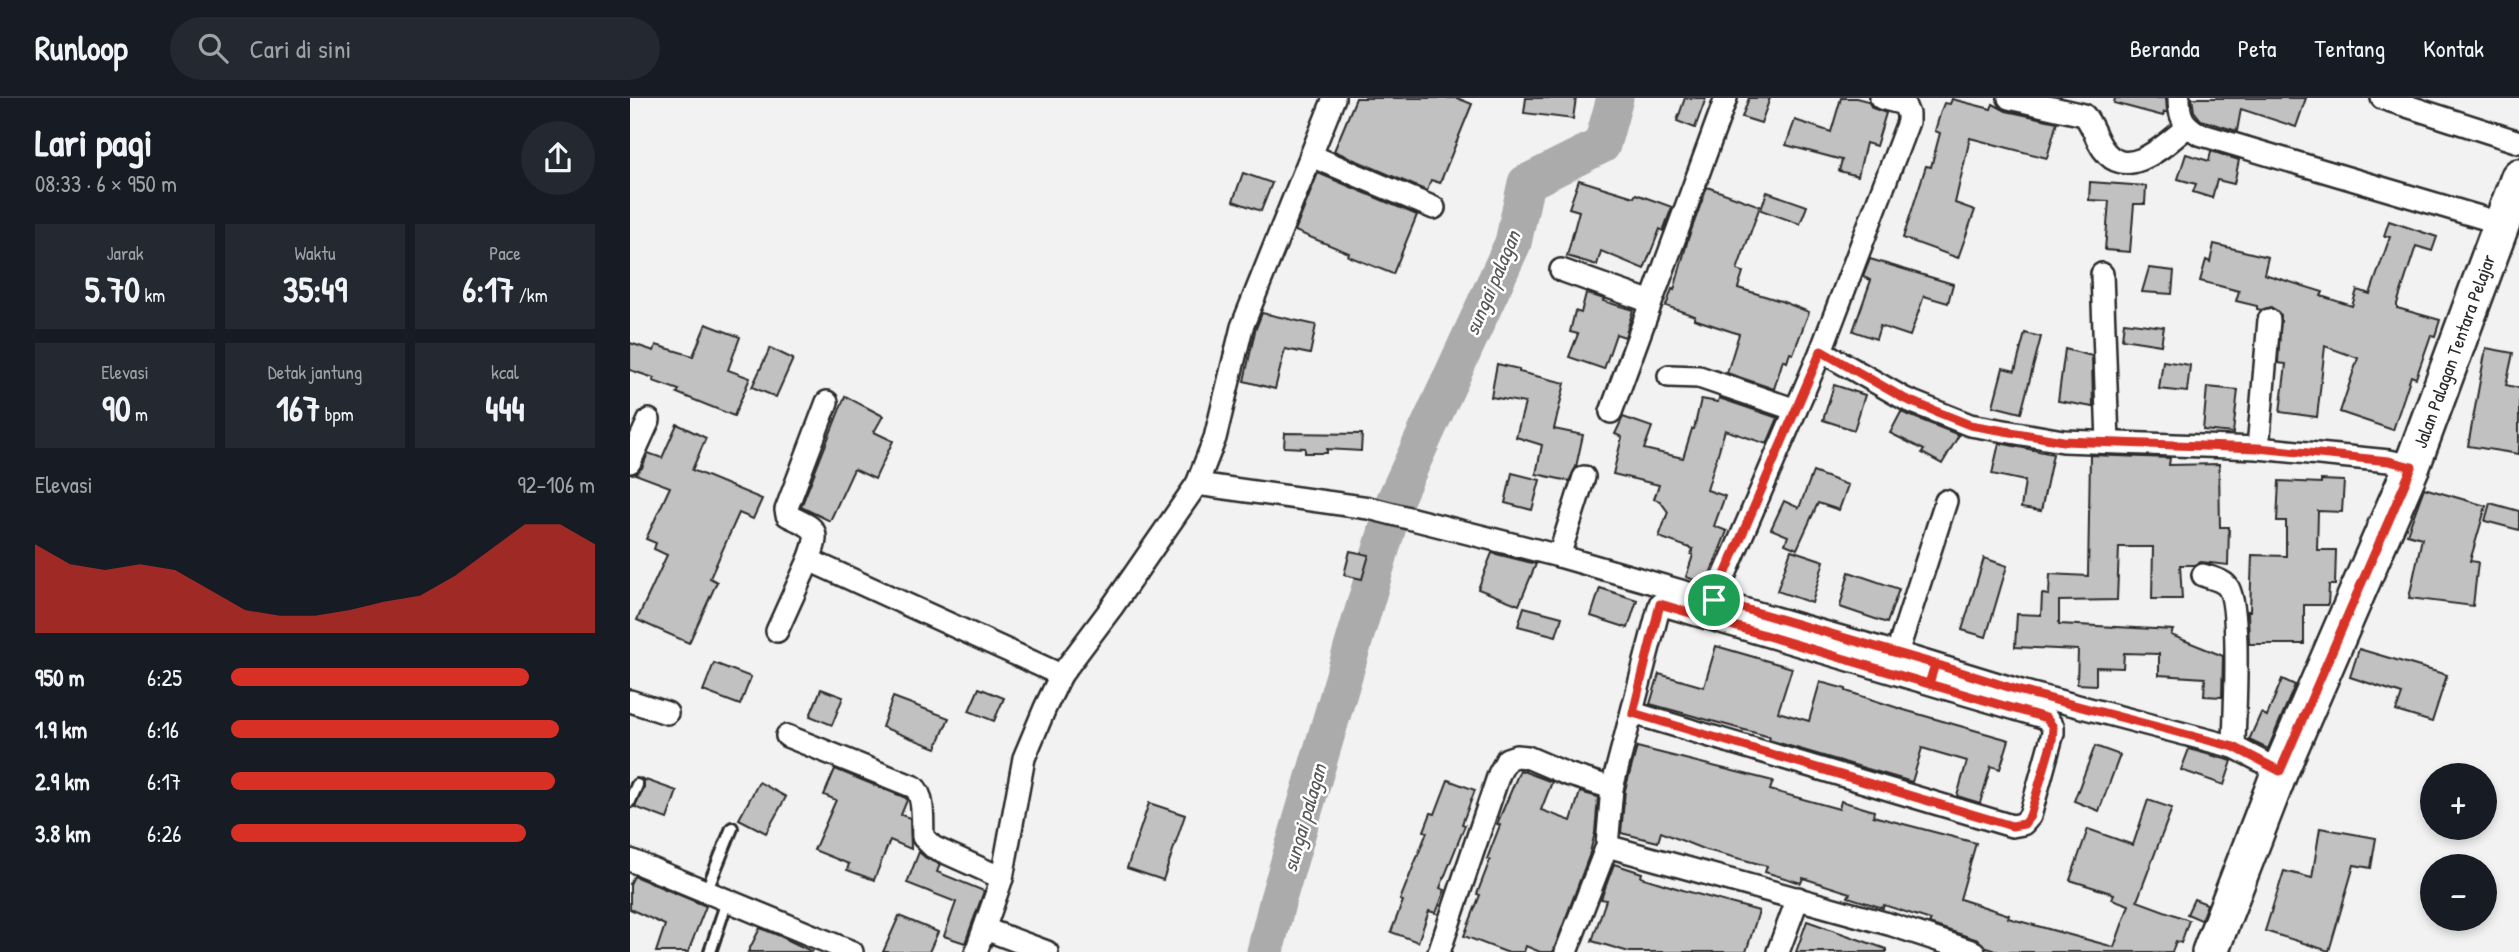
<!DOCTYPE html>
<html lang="id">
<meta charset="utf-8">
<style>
:root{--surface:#171b24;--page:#242831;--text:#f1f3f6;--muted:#9ea1a6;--line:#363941;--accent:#d93025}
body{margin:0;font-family:"Patrick Hand",sans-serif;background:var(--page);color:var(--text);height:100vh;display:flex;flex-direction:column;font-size:26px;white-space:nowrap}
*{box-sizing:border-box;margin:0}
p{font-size:23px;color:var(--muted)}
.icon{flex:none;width:38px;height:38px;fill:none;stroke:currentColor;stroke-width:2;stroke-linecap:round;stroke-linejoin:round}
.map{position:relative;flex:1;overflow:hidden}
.panel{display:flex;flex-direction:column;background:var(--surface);width:630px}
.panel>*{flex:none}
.tools{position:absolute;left:1790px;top:665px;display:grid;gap:14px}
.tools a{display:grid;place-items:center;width:77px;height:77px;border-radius:50%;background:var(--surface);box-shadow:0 4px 10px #0003;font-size:35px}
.pin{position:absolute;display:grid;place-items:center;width:60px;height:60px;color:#fff;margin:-30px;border:4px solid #fff;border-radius:50%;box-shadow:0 2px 7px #0007}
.round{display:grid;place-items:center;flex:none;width:74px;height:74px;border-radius:37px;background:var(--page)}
.head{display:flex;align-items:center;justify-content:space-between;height:119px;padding:0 35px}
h1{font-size:38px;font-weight:700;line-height:52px}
.figures{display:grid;grid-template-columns:repeat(3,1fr);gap:10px;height:119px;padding:7px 35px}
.figures div{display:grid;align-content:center;border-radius:0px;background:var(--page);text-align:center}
.figures b{font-size:35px;font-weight:700}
.figures small{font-size:19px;font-weight:400}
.figures p{font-size:19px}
.chart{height:196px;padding:14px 35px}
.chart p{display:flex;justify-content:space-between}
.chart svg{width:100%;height:126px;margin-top:7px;fill:var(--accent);opacity:.7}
ul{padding:0 35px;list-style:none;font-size:23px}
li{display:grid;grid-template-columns:112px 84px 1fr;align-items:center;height:52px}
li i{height:18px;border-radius:9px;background:var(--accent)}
header{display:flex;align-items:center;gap:42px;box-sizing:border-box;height:98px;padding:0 35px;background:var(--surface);border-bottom:2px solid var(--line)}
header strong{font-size:33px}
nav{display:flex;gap:38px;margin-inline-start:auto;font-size:24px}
.search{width:490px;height:63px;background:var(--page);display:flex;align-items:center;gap:18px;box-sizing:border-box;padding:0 24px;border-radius:38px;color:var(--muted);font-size:26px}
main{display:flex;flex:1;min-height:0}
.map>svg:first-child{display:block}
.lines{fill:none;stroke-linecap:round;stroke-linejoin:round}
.river{stroke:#ababab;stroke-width:37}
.building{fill:#c1c1c1;stroke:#2b2b2b;stroke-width:2}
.lane-casing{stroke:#2b2b2b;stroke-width:16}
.street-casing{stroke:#2b2b2b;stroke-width:26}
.primary-casing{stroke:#2b2b2b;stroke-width:40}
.lane{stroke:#fff;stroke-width:10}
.street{stroke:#fff;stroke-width:21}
.primary{stroke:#fff;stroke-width:35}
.route-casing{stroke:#fff;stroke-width:14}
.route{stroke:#d93025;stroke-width:9}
.labels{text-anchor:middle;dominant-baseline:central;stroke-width:5;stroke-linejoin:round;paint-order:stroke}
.street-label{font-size:19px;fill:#2b2b2b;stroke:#fff}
.water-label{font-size:21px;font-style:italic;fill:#585858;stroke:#fff}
</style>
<header>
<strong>Runloop</strong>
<div class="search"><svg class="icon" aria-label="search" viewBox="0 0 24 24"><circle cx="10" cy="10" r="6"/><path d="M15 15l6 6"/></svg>Cari di sini</div>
<nav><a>Beranda</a><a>Peta</a><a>Tentang</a><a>Kontak</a></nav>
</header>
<main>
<section class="panel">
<div class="head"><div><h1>Lari pagi</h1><p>08:33 · 6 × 950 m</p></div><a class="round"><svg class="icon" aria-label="share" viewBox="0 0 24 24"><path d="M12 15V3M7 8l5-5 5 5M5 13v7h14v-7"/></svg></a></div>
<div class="figures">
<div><p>Jarak</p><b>5.70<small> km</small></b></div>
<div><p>Waktu</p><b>35:49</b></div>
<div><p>Pace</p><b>6:17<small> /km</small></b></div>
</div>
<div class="figures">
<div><p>Elevasi</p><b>90<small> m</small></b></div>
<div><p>Detak jantung</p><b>167<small> bpm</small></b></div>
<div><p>kcal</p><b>444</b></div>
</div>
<div class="chart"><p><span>Elevasi</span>92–106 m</p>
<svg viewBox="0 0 160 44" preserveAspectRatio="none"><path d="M0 44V13L10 20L20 22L30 20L40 22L50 29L60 36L70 38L80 38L90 36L100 33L110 31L120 24L130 15L140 6L150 6L160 13V44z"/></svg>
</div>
<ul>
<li><b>950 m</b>6:25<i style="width:82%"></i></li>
<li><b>1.9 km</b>6:16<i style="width:90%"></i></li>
<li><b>2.9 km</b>6:17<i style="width:89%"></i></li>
<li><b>3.8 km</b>6:26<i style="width:81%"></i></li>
</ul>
</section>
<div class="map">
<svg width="1889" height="854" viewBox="0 0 1889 854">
<rect width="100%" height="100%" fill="#f2f2f2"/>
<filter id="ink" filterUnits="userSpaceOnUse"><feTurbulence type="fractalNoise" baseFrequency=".0143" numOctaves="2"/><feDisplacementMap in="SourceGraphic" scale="14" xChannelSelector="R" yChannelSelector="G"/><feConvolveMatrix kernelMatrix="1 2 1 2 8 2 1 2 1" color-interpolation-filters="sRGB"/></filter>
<g filter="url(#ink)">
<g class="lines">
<!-- river -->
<g class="river">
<polyline points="764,404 883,145 896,85 972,47 985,0"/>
<polyline points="635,854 648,801 759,425"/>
</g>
</g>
<!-- building -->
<g class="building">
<polygon points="726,0 827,0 842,6 810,85 801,82 797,93 704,53"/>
<polygon points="896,0 946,0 943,21 894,15"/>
<polygon points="1055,0 1076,0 1065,30 1047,23"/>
<polygon points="1119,0 1140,0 1131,25 1112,19"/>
<polygon points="1211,0 1226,0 1238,3 1242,10 1256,15 1246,48 1236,45 1228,78 1209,73 1212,62 1156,47 1165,22 1201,34"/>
<polygon points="1485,0 1536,0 1537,14 1534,14 1533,18 1484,5"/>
<polygon points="1562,0 1676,0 1666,29 1611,11 1607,33 1571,22 1564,13"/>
<polygon points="1322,1 1361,11 1363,6 1376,13 1427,24 1417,60 1340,40 1325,105 1345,112 1328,160 1273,140 1296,68 1301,69 1310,35 1305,33 1311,13 1314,5 1320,6"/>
<polygon points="1581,53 1609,62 1604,86 1587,82 1582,100 1563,94 1566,86 1548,81 1556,56 1579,63"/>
<polygon points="613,75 642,85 631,113 603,103"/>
<polygon points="688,75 787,117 763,176 718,158 719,155 665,133"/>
<polygon points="949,82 1004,99 1006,96 1042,109 1033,133 1030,131 1014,171 971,153 967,167 937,158 949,113 939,110"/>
<polygon points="1460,84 1516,88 1515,106 1504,106 1500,154 1475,152 1479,103 1459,102"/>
<polygon points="1077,89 1130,108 1107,172 1113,174 1108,190 1151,203 1179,214 1163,256 1160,255 1157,264 1153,262 1144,291 1097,275 1109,236 1064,221 1065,218 1036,208 1042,191 1044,192 1058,141"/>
<polygon points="1137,94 1177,108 1170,126 1131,112"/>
<polygon points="1759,123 1807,139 1802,153 1786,148 1767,206 1767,210 1810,222 1805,238 1801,237 1786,280 1781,278 1763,332 1710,314 1728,260 1695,248 1687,319 1650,314 1656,266 1648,265 1651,217 1641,209 1631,212 1627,211 1627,208 1606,203 1609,193 1570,183 1576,162 1580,164 1584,146 1638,159 1634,176 1693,194 1691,198 1722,208 1727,192 1740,196 1760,139 1754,138"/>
<polygon points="1240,161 1323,186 1318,205 1294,198 1280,238 1250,228 1246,241 1223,233 1241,182 1233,179"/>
<polygon points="1519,170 1544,173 1542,196 1512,194"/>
<polygon points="956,195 974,201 973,203 1003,212 995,239 986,236 974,271 939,259 948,236 940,234 945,213 951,215"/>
<polygon points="632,215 686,227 680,256 655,251 645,291 614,283 625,233"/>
<polygon points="1494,224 1534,229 1531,247 1492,241"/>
<polygon points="76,226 110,239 98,272 120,280 104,318 47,295 49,292 23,283 24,280 0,272 0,245 24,253 26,247 63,258"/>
<polygon points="1395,235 1411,239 1391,315 1363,308 1373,270 1385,273"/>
<polygon points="140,250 163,261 146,299 122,289"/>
<polygon points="1856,250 1883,255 1876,287 1889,290 1889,356 1838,348"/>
<polygon points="1435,251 1462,258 1463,309 1428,303"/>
<polygon points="1533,263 1560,267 1557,294 1529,291"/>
<polygon points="867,266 889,271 889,274 935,285 924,331 953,337 946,369 939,383 906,376 912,347 886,339 895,305 861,299"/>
<polygon points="1204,287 1235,297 1224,332 1193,322"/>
<polygon points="1577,289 1608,292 1603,335 1573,332"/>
<polygon points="215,298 253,318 244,334 263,343 245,381 224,371 200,423 171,409"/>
<polygon points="1089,300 1148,320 1137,346 1095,332 1077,392 1095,398 1084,428 1097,433 1076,486 1056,479 1063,457 1061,456 1063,451 1029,439 1038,414 1030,403 1024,401 1029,387 983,376 992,339 985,336 993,319 1022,329 1014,351 1053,360 1062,331 1064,331 1071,301 1088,304"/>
<polygon points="1271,314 1329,337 1312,366 1292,355 1294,352 1260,335"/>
<polygon points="47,326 76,340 62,372 132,401 123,421 109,415 80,480 87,484 59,545 7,522 37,457 24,451 26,445 16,441 40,389 5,376 12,370 18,355 32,360"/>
<polygon points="655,335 732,336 731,353 697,351 697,355 675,355 675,350 654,349"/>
<polygon points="1369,345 1423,356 1411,413 1391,410 1395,383 1362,376"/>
<polygon points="1460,357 1540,360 1539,367 1589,366 1590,429 1599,429 1598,467 1571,464 1565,467 1550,467 1552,501 1522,501 1523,449 1489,449 1487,502 1429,503 1429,526 1543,532 1541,537 1593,558 1592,599 1574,598 1575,580 1529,577 1529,556 1494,555 1493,570 1466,569 1466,587 1447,586 1448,552 1385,549 1387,516 1411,517 1412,496 1419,497 1420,476 1458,478"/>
<polygon points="1183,374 1218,387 1209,412 1188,405 1167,451 1155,446 1158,438 1141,431 1154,403 1169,410"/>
<polygon points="882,375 910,382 902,412 875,405"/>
<polygon points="1691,382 1714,383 1712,414 1688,413 1687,452 1706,452 1705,487 1699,487 1698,507 1674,507 1674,546 1619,546 1618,513 1620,513 1622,457 1656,458 1656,423 1647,423 1649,383 1691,385"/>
<polygon points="1794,390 1856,408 1840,463 1848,464 1843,508 1779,500 1792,440 1777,436"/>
<polygon points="1860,405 1889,413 1889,432 1855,423"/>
<polygon points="1161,452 1194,463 1182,505 1147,493"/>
<polygon points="720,453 739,457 732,481 714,477"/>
<polygon points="862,455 906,466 889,507 848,491"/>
<polygon points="1354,460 1377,468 1356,539 1332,532"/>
<polygon points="1219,474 1269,491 1257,525 1210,509"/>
<polygon points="970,490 1007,502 998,530 961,518"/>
<polygon points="894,509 932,519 926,538 888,528"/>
<polygon points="1086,548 1162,570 1148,614 1179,623 1190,584 1216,591 1216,593 1274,612 1379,642 1370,671 1361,668 1350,705 1327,698 1337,663 1292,650 1282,684 1139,642 1140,639 1020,606 1029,576 1074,589"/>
<polygon points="1729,551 1817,577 1802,624 1766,613 1772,596 1720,579"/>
<polygon points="84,565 121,579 110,607 73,593"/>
<polygon points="1652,581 1665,587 1638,651 1619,642 1631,615 1637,618"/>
<polygon points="349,590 374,600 364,623 339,613"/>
<polygon points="191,591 213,599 202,627 180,618"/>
<polygon points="263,599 319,620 306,650 252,629"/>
<polygon points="1465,648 1490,657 1469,713 1444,703"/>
<polygon points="1007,649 1143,683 1140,692 1209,711 1211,703 1244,713 1243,718 1346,745 1330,801 1379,817 1378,820 1484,849 1499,807 1482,801 1484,796 1440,782 1458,731 1503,747 1518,702 1542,710 1507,803 1559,822 1551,845 1546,843 1542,854 1369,854 1356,850 1348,842 1299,826 1301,822 1254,807 1253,810 1218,799 1220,795 1173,780 1171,785 1135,774 1137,768 1073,751 1031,734 1028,744 991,735 995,692"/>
<polygon points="1559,651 1602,663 1594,687 1551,672"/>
<polygon points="205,671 276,700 277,702 271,717 280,720 281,751 260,742 244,782 217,772 219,766 184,752 206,702 194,697"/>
<polygon points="890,672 922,684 911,712 941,723 950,694 968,699 965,735 959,758 923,854 910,854 896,848 894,854 876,854 834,838 850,797 847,796 860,762 857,761 870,727 867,726"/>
<polygon points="10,680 47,693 37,721 5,709 14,690 14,683"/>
<polygon points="818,682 845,692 832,726 835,727 810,790 815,792 806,815 799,813 788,844 761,834 773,803 770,802 797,734 794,733 801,715 805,716"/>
<polygon points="129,684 156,699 136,735 109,721"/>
<polygon points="519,705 555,717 533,782 497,770"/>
<polygon points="1690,730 1746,740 1741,770 1724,767 1699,853 1635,833 1654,773 1682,780"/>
<polygon points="289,754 297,761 310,766 307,774 354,793 335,845 314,838 326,804 277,785"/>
<polygon points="984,766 1012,775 1011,779 1056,793 1129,813 1116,854 999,854 962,843 976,802 971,801"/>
<polygon points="4,778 76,808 58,854 26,854 35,827 0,811 0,786"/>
<polygon points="1564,801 1577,806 1571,822 1557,816"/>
<polygon points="269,818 308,834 299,854 253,854"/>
<polygon points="1177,823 1256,851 1256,854 1166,854"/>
<polygon points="130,830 150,838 183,854 118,854"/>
</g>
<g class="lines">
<defs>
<g id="lane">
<polyline points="0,703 7,687"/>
<polyline points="76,794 102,730"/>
<polyline points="80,854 97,803"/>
</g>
<g id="street">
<path d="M 1379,0 L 1454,17 C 1463,27 1465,40 1473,51 C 1497,85 1536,46 1557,29"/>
<path d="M 1549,0 C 1549,19 1553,26 1569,36 L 1870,125"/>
<polyline points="1752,0 1889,44"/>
<polyline points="682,58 804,110"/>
<polyline points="931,172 1021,204"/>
<polyline points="1472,176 1478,344"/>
<polyline points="1191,253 1275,301 1340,327 1433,343 1628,350 1759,363 1782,368"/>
<polyline points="1039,278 1069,279 1166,312"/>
<polyline points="981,314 1096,0"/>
<polyline points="1628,350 1639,222"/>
<polyline points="0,364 19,322"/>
<polyline points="567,386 739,410 929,458 1267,555 1391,593 1604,649 1650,673"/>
<polyline points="929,458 954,379"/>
<path d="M 179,462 C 191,430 186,431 157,417 L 156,412 L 197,304"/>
<path d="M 1573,477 C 1581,480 1592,482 1597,488 C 1612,505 1604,622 1604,649"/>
<polyline points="1084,502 1191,253 1278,24 1278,16 1274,6 1251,0"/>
<polyline points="147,533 179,462 431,577"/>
<polyline points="1267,555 1316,403"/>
<polyline points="0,603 37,615"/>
<path d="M 157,638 L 284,689 C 295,698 292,725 293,739 L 303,749 L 372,780"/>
<polyline points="977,748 1262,827 1344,854"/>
<polyline points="0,762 222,854"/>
<polyline points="355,831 417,854"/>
<polyline points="346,854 372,780 394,660 415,610 431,577 482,509 567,386 585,340 612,229 704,0"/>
<polyline points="809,854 869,676 877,661 886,658 897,659 937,676 982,690"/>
<polyline points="936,854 977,748 982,690 1030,506 1416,620 1423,629 1423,635 1400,718 1393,726 1382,728 1003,615"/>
<polyline points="1148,854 1168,800"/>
</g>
<polyline id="primary" points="1580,854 1650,673 1782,368 1889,79"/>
</defs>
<!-- lane casing -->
<use href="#lane" class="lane-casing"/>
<!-- street casing -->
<use href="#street" class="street-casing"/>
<!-- primary casing -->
<use href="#primary" class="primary-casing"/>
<!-- lane -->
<use href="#lane" class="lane"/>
<!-- street -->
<use href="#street" class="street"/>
<!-- primary -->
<use href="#primary" class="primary"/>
</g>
</g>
<g class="lines" filter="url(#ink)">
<defs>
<polyline id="route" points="1084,502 1305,566 1299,586 1030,506 1003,615 1382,728 1394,726 1400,718 1422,643 1423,629 1416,620 1299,586 1305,566 1391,593 1604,649 1650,673 1782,369 1759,363 1628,350 1433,343 1340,327 1275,301 1191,253 1084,502"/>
</defs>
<!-- route casing -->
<use href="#route" class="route-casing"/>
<!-- route -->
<use href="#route" class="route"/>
</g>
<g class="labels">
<!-- street labels -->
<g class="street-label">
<text transform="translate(1824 253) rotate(-70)">Jalan Palagan Tentara Pelajar</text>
</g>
<!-- water labels -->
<g class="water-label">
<text transform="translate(862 185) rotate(-67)">sungai palagan</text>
<text transform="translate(674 720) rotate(-74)">sungai palagan</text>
</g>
</g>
</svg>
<div class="tools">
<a>+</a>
<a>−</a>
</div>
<div class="pin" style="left:1084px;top:502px;background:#1e9e55"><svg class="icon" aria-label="arrive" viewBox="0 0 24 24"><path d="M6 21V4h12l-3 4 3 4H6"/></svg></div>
</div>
</main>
